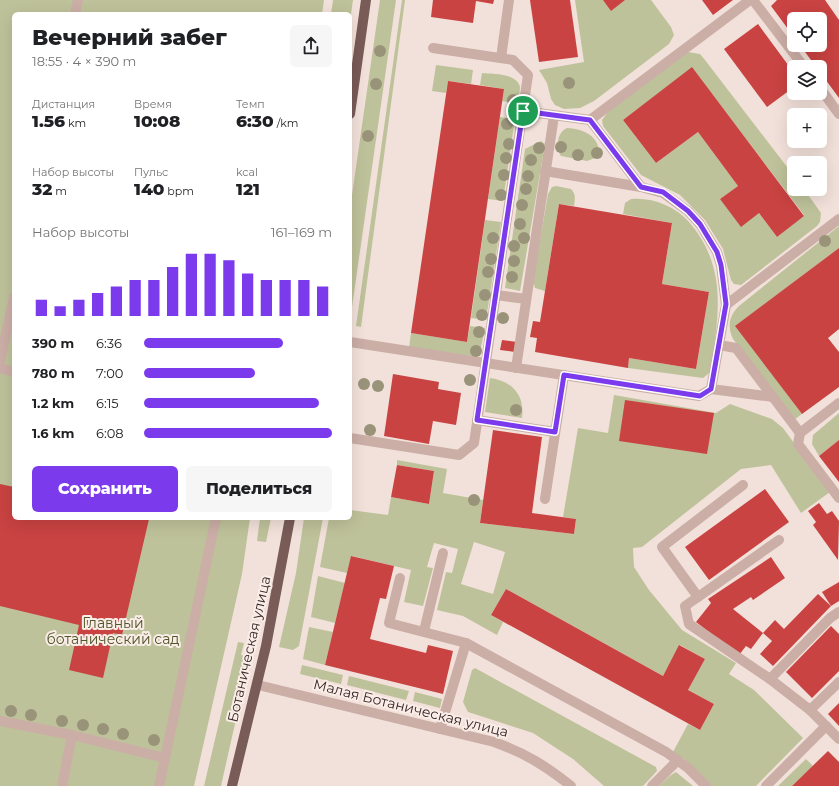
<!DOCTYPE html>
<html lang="ru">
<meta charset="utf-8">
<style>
:root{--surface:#fff;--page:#f6f6f6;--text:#202124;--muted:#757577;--accent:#7c3aed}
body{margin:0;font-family:Montserrat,sans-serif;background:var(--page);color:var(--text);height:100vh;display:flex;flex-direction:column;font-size:15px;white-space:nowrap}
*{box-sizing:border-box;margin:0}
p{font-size:13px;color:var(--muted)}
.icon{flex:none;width:22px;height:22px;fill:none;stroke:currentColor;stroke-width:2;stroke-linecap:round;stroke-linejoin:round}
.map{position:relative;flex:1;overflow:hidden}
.drawer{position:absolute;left:12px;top:12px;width:340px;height:508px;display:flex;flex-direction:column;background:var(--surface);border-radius:6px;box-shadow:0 4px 16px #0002}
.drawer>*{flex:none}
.tools{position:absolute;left:787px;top:12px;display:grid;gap:8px}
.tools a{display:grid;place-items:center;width:40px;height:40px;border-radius:6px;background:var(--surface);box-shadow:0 4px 16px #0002;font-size:20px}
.pin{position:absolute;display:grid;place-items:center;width:34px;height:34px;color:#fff;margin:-17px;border:2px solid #fff;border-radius:50%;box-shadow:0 1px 4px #0007}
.round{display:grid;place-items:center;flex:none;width:42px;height:42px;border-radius:6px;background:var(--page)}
.headline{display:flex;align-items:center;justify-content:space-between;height:68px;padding:0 20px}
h1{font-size:22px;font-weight:800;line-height:30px}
.stats{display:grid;grid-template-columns:repeat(3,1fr);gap:6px;height:68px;padding:4px 20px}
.stats div{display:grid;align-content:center}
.stats b{font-size:17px;font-weight:800}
.stats small{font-size:11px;font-weight:400}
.stats p{font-size:11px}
.chart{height:112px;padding:8px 20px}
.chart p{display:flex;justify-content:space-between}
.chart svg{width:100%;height:72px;margin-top:4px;stroke:var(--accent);stroke-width:6}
.cta{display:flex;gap:8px;margin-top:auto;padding:8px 20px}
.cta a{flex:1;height:46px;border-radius:6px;background:var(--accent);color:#fff;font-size:16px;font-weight:800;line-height:46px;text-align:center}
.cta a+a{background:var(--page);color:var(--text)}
ul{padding:0 20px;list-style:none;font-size:13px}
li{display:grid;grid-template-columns:64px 48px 1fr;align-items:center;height:30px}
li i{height:10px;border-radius:5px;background:var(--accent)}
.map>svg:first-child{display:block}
.green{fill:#bec29a;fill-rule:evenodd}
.building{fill:#c94342}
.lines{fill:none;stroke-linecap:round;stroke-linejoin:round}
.minor{stroke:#cbaea6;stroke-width:10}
.major{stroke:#795b58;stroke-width:10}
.tree{fill:#999479}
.route-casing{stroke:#fff;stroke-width:8}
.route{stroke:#7c3aed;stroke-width:5}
.labels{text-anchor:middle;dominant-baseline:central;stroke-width:4;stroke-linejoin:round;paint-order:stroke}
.park-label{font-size:14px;fill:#50552a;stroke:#faede7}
.street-label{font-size:14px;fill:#372827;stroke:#faede7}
</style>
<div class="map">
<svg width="839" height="786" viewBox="0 0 839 786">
<rect width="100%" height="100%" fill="#f2e1da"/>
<!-- green -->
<g class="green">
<polygon points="0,0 324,0 322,14 14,14 14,518 250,518 242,574 194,786 0,786"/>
<polygon points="333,0 353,0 350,21 350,14 331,14"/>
<polygon points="380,0 396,0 350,321 350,209"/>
<polygon points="402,0 405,0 361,327 356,326"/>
<polygon points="575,0 651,0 671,27 674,35 669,44 594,101 580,108 564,109 555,105 551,99 547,83 539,70 584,62"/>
<path d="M 688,52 L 700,54 L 705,60 L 794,176 L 794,189 L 804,189 L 821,213 L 820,222 L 817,226 L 741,285 L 734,284 L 731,280 L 723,249 L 705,220 L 680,195 L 641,175 L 603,126 L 602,120 L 608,112 ZM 692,68 L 804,215 L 777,237 L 759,213 L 720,199 L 738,186 L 698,132 L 656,163 L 623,120 Z"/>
<polygon points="436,65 473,70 471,84 448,81 446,93 432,91"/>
<path d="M 482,73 C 493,74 517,73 520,87 C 520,92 518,99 518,104 L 502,101 L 504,89 L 480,85 Z"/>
<polygon points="500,117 515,119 503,201 488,199"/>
<path d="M 567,128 C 582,129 596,134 599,150 L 595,158 L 587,161 L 561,156 C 555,148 557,132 567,128 Z"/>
<polygon points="541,141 545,144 520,291 505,288 525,149"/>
<path d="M 556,186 L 571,189 C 576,194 575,199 574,206 L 559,204 L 545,291 L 535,288 L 533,281 L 548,194 L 552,187 Z"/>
<path d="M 631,199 C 652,197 675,206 689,222 C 728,267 719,317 710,371 L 708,374 L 703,378 L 628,368 L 629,358 L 696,369 L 709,292 L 662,284 L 672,223 L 623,214 L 625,203 Z"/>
<polygon points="485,220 501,222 486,320 471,318"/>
<path d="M 839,226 L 839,248 L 736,326 L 802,414 L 794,420 L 733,339 C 727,326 729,316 739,306 Z"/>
<polygon points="470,326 485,328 480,352 472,356 409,348 411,333 467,342"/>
<path d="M 490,378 C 512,381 525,395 522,418 L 485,412 Z"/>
<path d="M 614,395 L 716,413 L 730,404 L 772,419 L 783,428 L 830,492 L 801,513 L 771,465 L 741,469 L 642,547 L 633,548 L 634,567 L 649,590 L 682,630 L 736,663 L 729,674 L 754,690 L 803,738 L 756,786 L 711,786 L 684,759 L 673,752 L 688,724 L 700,730 L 714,704 L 688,690 L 705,659 L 680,645 L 663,676 L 506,589 L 491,615 L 503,622 L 497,635 L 463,616 L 437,610 L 446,572 L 452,573 L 458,549 L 434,543 L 427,567 L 433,568 L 423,606 L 404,602 L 411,570 L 352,556 L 347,573 L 320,567 L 329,518 L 350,518 L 350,510 L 388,515 L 391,497 L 429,504 L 434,471 L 397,465 L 397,460 L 447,469 L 443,493 L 483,500 L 480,523 L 574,534 L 576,519 L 563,517 L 578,428 L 608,433 ZM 474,542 L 505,552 L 493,594 L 461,584 Z"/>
<polygon points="839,413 839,440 819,456 812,444 813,435"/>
<polygon points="260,518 271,518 266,542 257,541"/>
<polygon points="304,518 323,518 299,646 293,650 279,647 296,573"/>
<polygon points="318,576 345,583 335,623 311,617"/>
<polygon points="309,627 333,632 325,665 303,659"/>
<polygon points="238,642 244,643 241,655 250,657 221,786 204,786"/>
<polygon points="302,665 343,675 341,684 300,674"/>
<polygon points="475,668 656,767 657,771 643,786 604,786 573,759 533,733 468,712 463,702 472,670"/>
<polygon points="349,676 409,691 406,700 347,685"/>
<polygon points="415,692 442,699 440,708 413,701"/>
<polygon points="806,759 813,766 792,786 778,786"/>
<polygon points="676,772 693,786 659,786 671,775"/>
</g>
<!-- building -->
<g class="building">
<polygon points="433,0 494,0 493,4 476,1 473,23 431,17"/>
<polygon points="530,0 570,0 578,57 539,62"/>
<polygon points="603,0 625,0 611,11"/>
<polygon points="702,0 733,0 713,15"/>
<polygon points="777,0 825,0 839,20 839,98 820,72 820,67 816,67 800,45 820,45 820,19 794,19 794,37 771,6"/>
<polygon points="758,24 794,73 794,87 767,107 724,49"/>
<polygon points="692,67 804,216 777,237 759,213 741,227 720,199 738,186 698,132 656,163 623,120"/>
<polygon points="448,81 504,89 467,342 411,333"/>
<polygon points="559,204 672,223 662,284 709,292 696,369 629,358 628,368 535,352 537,338 530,337 533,321 540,322"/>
<polygon points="839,248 839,329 828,338 839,352 839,387 802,414 735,326"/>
<polygon points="502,340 517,342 515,352 500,350"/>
<polygon points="393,374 439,382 438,389 461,393 456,425 433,421 429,444 384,436"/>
<polygon points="625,400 714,413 707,454 619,441"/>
<polygon points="493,430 542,437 532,513 576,519 574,534 480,523"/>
<polygon points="839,440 839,482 819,456"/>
<polygon points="397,465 434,471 429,504 391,497"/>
<polygon points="0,484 14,487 14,518 149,519 122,635 113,633 103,678 69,670 79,625 0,606"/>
<polygon points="765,489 789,522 709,580 685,547"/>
<polygon points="819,503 827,514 832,511 839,521 838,560 813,525 816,522 808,511"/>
<polygon points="351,556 394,566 386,599 380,598 370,639 426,653 428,645 453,651 443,694 325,665"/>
<polygon points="771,557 785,578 753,600 751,597 733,609 763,633 751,649 746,646 739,655 696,622 711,603 708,599"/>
<polygon points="839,582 839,601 831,606 822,592"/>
<polygon points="506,589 663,676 679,645 705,659 688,690 714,704 700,730 491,615"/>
<polygon points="818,594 831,606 773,666 760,654 772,641 763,633 775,620 784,629"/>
<polygon points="831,626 839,634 839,671 812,698 786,672"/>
<polygon points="839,703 839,726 828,714"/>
<polygon points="828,751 839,762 839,786 792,786"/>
</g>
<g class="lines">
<!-- minor -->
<g class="minor">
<polyline points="753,0 804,67"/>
<polyline points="75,14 78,0"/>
<polyline points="501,58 509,0"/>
<polyline points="820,88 839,114"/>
<polyline points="523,111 590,120 641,187"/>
<polyline points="590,120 750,0"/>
<polyline points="496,295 526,299"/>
<polyline points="726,305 839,219"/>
<polyline points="350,342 699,396 711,389 726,305 721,265 717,252 700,224 688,211 663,193 641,187 545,171"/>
<polyline points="719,345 736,348 800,433 839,403"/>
<polyline points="0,361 14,297"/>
<polyline points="0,368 14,372"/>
<polyline points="516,368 554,116"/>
<polyline points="711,389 773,397"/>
<polyline points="477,420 555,432"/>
<polyline points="800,433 798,444 839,498"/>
<polyline points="350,438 459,455 474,443 528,75 513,60 433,48"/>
<polyline points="743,485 662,547 698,597 685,606 689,624 770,679 810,710 839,739"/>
<polyline points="545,499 564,375"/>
<polyline points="400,578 389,623 466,643"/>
<polyline points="698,597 779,540"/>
<polyline points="424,631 443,553"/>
<polyline points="770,679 830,618 839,612"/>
<path d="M 258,685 L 494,742 C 525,753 546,766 571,786"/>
<polyline points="810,710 839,682"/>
<polyline points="0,721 72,735 165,758"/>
<polyline points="440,729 466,643 666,752 688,768 706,786"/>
<polyline points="62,786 72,735"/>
<polyline points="159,786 216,518"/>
<polyline points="652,786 678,760"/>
<polyline points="766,786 826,726"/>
</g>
<!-- major -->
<g class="major">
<polyline points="350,114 366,0"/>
<polyline points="232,786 266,646 290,518"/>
</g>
</g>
<!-- trees -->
<g class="tree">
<circle cx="380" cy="51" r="6"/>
<circle cx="569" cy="83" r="6"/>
<circle cx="376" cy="84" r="6"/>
<circle cx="513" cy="100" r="6"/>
<circle cx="507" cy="124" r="6"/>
<circle cx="368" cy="136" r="6"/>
<circle cx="509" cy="144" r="6"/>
<circle cx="561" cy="147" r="6"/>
<circle cx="539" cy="148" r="6"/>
<circle cx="597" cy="153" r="6"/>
<circle cx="578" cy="155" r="6"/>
<circle cx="506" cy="158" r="6"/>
<circle cx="531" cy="160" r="6"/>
<circle cx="504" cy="175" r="6"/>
<circle cx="528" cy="176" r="6"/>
<circle cx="526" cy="189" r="6"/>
<circle cx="501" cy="195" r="6"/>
<circle cx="522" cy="205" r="6"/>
<circle cx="520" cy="224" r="6"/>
<circle cx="493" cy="238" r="6"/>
<circle cx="524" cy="238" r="6"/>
<circle cx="825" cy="241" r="6"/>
<circle cx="514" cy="246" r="6"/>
<circle cx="491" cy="259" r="6"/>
<circle cx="514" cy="261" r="6"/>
<circle cx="488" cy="272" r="6"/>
<circle cx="512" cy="277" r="6"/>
<circle cx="485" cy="295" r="6"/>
<circle cx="482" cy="315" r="6"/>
<circle cx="503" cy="318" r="6"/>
<circle cx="479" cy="332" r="6"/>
<circle cx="476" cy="351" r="6"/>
<circle cx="470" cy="380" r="6"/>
<circle cx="364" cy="384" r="6"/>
<circle cx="378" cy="386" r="6"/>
<circle cx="516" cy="410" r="6"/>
<circle cx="370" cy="430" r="6"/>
<circle cx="474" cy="500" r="6"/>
<circle cx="11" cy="711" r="6"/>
<circle cx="31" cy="715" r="6"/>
<circle cx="62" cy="721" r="6"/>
<circle cx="83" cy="725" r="6"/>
<circle cx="103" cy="729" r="6"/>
<circle cx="123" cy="734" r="6"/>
<circle cx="154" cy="740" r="6"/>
</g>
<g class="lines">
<defs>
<polygon id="route" points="523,111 590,120 641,187 663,192 688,211 700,224 717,252 721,265 726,304 711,389 700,396 564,375 555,432 477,420"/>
</defs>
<!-- route casing -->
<use href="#route" class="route-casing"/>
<!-- route -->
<use href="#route" class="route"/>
</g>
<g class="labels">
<!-- park labels -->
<g class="park-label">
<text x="113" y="623">Главный<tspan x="113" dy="16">ботанический сад</tspan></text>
</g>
<!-- street labels -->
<g class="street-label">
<text transform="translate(249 649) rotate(-77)">Ботаническая улица</text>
<text transform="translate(411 708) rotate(14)">Малая Ботаническая улица</text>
</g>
</g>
</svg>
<div class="tools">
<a><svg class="icon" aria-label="locate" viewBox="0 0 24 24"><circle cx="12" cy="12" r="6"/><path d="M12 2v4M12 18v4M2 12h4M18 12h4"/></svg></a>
<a><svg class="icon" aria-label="layers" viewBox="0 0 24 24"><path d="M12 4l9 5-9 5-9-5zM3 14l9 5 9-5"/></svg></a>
<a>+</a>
<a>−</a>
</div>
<div class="pin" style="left:523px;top:111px;background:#1e9e55"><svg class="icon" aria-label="arrive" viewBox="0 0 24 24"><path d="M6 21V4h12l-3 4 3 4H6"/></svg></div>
<section class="drawer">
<div class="headline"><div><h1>Вечерний забег</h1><p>18:55 · 4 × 390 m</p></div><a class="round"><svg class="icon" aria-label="share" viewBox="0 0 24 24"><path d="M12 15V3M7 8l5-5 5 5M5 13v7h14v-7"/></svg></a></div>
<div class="stats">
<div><p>Дистанция</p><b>1.56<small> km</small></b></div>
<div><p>Время</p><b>10:08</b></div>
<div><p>Темп</p><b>6:30<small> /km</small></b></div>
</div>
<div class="stats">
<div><p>Набор высоты</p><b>32<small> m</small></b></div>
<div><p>Пульс</p><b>140<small> bpm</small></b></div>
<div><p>kcal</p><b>121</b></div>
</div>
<div class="chart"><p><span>Набор высоты</span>161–169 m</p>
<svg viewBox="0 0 160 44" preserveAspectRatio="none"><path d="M5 44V34M15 44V38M25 44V34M35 44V30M45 44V26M55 44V22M65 44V22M75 44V14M85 44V6M95 44V6M105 44V10M115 44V18M125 44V22M135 44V22M145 44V22M155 44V26"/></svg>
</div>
<ul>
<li><b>390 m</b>6:36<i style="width:74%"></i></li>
<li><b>780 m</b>7:00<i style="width:59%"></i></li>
<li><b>1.2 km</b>6:15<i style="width:93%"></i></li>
<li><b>1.6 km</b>6:08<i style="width:100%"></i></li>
</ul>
<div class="cta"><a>Сохранить</a><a>Поделиться</a></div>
</section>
</div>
